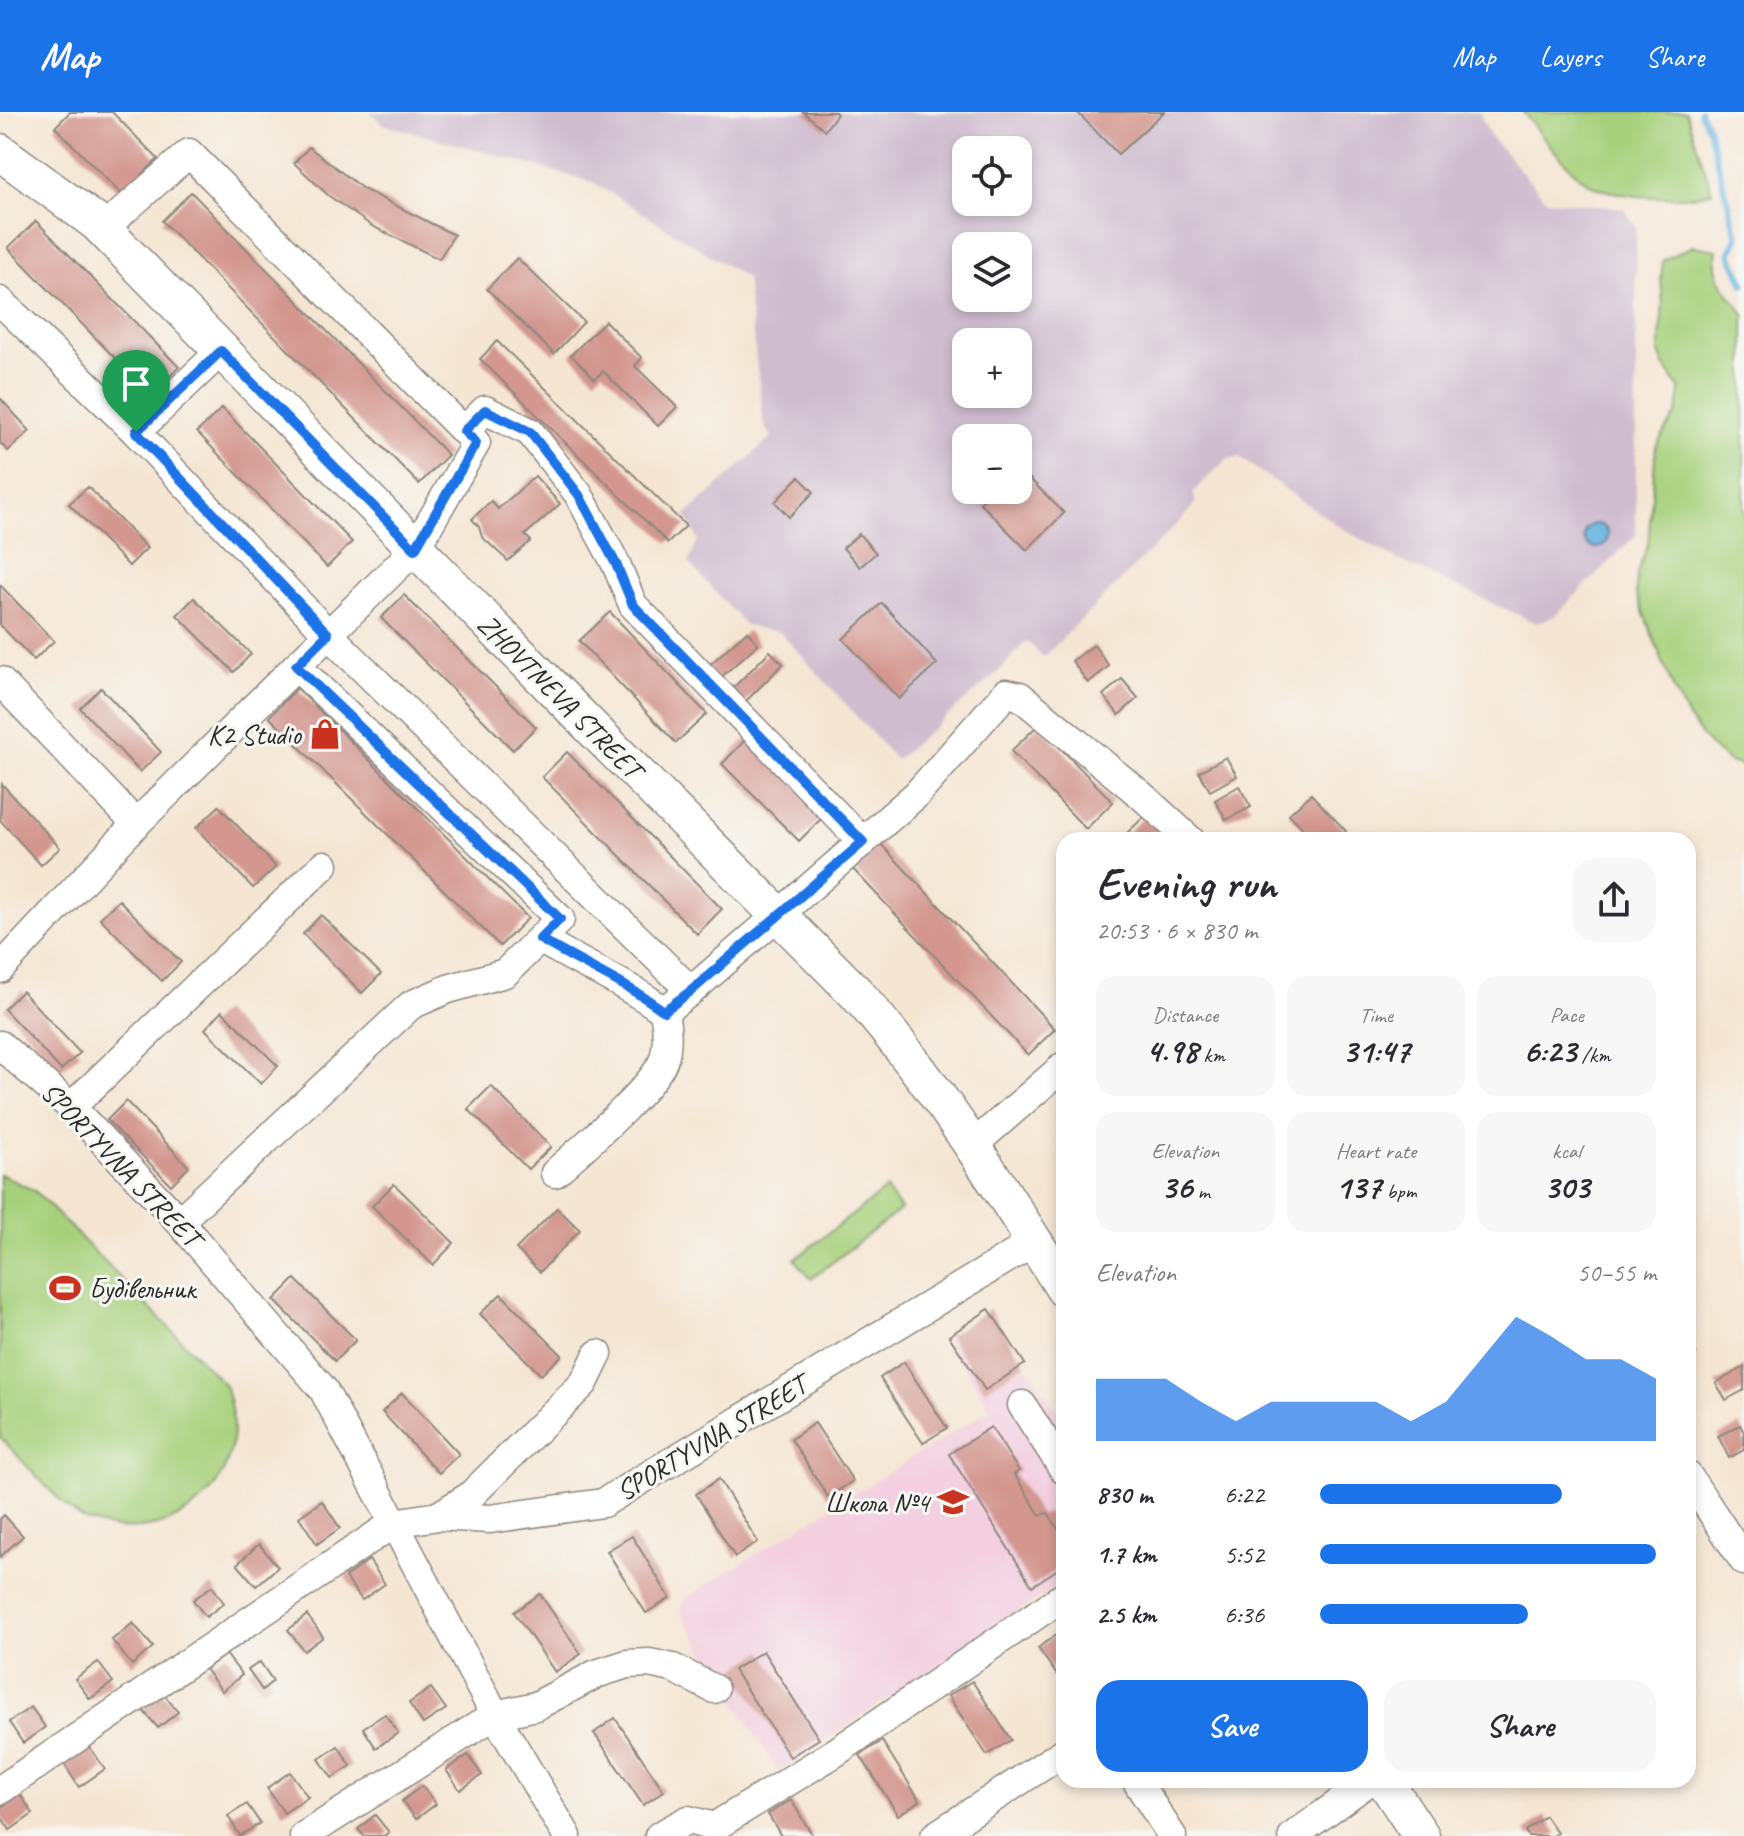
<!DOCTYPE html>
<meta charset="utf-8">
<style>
:root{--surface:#fff;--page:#f7f7f7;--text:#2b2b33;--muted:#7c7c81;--accent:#1a73e8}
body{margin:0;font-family:Caveat,sans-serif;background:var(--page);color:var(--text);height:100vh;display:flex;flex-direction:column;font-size:30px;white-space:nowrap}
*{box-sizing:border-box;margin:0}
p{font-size:26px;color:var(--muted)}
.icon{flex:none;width:44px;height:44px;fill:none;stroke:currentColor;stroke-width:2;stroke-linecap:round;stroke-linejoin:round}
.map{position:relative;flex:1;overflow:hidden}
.drawer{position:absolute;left:1056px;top:720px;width:640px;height:956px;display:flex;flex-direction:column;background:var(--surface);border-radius:24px;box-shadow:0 4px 12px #0003}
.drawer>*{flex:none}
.tools{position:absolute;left:952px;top:24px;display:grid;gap:16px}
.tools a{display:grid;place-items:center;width:80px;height:80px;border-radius:16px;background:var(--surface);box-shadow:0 4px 12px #0003;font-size:40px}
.pin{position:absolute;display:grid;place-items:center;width:68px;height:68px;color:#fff;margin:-82px -34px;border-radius:50% 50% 50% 0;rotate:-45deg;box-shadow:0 0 8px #0007}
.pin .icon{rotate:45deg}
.round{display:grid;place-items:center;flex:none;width:84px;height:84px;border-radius:24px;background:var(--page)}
.head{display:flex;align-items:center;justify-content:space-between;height:136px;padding:0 40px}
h1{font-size:44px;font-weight:600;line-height:60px}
.metrics{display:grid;grid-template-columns:repeat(3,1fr);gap:12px;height:136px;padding:8px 40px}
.metrics div{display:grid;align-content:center;border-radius:20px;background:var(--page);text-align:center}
.metrics b{font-size:34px;font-weight:600}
.metrics small{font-size:22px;font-weight:400}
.metrics p{font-size:22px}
.chart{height:224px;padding:16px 40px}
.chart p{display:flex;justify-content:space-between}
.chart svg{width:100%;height:144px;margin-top:8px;fill:var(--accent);opacity:.7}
.cta{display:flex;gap:16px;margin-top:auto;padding:16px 40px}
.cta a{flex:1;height:92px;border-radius:24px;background:var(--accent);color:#fff;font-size:32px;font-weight:600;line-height:92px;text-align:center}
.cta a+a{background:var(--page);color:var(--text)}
ul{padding:0 40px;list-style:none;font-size:26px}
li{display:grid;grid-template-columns:128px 96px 1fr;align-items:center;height:60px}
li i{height:20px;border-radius:10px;background:var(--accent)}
header{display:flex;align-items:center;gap:48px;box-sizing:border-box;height:112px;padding:0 40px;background:var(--accent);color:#fff}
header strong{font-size:38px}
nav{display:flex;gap:44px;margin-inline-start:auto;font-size:28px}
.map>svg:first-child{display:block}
.built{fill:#f3cfe0}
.industrial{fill:#cfbdcf;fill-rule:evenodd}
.green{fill:#a7d07b;stroke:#697e53;stroke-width:2}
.water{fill:#67b5e1;stroke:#497086;stroke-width:2}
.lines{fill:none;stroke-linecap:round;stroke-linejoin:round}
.stream{stroke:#67b5e1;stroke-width:6}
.building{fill:#d39790}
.minor-casing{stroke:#908880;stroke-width:31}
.major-casing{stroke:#908880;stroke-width:39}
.minor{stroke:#fff;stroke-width:28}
.major{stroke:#fff;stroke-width:36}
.route-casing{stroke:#fff;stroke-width:16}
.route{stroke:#1a73e8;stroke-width:10}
.labels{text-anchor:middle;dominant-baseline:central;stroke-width:6;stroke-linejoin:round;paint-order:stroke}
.street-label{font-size:28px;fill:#2b2b2b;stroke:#f6f6f2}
.poi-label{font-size:28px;fill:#2b2b2b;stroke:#f6f6f2;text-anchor:end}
</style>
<header>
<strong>Map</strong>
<nav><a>Map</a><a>Layers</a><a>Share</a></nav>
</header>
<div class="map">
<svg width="1744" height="1724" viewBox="0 0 1744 1724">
<rect width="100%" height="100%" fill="#f6f6f2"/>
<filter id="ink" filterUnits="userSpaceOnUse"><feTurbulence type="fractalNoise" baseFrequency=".0125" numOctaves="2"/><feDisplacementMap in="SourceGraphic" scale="16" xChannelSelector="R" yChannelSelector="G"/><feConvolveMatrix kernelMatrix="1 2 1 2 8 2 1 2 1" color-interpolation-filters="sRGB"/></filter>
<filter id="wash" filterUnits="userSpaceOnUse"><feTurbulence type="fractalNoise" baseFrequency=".006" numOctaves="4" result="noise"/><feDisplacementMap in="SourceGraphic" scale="32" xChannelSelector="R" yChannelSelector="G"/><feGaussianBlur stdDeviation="1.8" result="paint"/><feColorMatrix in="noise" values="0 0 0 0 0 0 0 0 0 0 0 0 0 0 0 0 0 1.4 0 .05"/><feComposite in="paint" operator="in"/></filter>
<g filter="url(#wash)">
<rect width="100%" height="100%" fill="#f5e6d4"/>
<!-- built -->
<polygon class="built" points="989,1197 1064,1310 1064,1469 778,1660 679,1498 687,1485 991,1297 946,1226"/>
<!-- industrial -->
<path class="industrial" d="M 370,0 L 1479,0 L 1490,24 L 1547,88 L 1624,96 L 1636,115 L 1636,423 L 1555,504 L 1536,511 L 1396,447 L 1340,415 L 1239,345 L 1227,347 L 1193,380 L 1196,390 L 1182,407 L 1044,545 L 1026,529 L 998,560 L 896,648 L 780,520 L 746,514 L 689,451 L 698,428 L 686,403 L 772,325 L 764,313 L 746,166 L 593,70 L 383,12 ZM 966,38 L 1018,38 L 1018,90 L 966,90 ZM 966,134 L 1018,134 L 1018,186 L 966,186 ZM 966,230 L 1018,230 L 1018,282 L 966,282 ZM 966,326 L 1018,326 L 1018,378 L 966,378 Z"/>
<!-- green -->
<g class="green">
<path d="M 1523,0 L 1686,0 L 1712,80 C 1684,89 1624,86 1596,75 C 1575,67 1538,19 1523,0 Z"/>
<path d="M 1693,134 L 1717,138 C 1711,170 1728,177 1744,202 L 1744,654 L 1729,650 L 1708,632 L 1687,604 L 1674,578 L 1636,482 L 1637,461 L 1648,432 L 1656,334 L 1677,301 L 1680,277 L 1664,254 L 1659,240 L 1663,192 L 1661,168 L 1663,148 Z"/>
<path d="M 0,1062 L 35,1079 L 225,1273 C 230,1289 234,1304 233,1321 C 228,1397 149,1436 83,1407 C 66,1399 16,1341 0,1325 Z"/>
<polygon points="886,1077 901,1097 811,1167 795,1147"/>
</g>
<!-- water -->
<circle class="water" cx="1596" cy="424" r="12"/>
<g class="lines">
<!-- stream -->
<polyline class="stream" points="1700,0 1708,15 1737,125 1730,141 1744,172"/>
</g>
<g id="blocks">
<!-- building -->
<g class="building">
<polygon points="70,0 112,0 158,47 122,83 55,15"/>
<polygon points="803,0 835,0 837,2 825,18"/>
<polygon points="1077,0 1164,0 1118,42"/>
<polygon points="309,35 363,77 454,123 439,147 372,114 329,84 294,51"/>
<polygon points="191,80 448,343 419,372 162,109"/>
<polygon points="36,109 179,255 151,283 8,136"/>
<polygon points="517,146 584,210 554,242 487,177"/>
<polygon points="605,209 642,246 635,254 677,295 658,314 603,259 595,267 571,243"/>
<polygon points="497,229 686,414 668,431 480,247"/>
<polygon points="0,286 30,319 8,339 0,331"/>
<polygon points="222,296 352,430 327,455 197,320"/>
<polygon points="1018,355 1064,401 1027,438 980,391 994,378 1018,378"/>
<polygon points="535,364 560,392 525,423 531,429 508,449 482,425 479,415 472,407 491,389 498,397"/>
<polygon points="799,365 814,380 789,405 775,390"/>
<polygon points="88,375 147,436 129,454 69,392"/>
<polygon points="859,422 876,441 860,455 843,436"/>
<polygon points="0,473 54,529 34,548 0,513"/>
<polygon points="404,483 536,615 513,638 381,506"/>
<polygon points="194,486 251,542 234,560 177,503"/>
<polygon points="882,491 937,552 899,587 843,527"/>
<polygon points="610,500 707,602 676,631 579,529"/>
<polygon points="747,519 758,532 718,568 707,555"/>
<polygon points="1094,533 1109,554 1088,571 1072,549"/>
<polygon points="770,539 783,552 743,592 730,579"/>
<polygon points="1122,567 1138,586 1119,603 1103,583"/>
<polygon points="101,576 161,640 140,660 80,596"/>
<polygon points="297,576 528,806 500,834 269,605"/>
<polygon points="1038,613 1113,690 1086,717 1011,639"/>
<polygon points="748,625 826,702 799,729 722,652"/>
<polygon points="567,640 722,797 697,822 542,665"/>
<polygon points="1226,645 1237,664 1210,679 1199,660"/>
<polygon points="2,672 60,736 41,753 0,708"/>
<polygon points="1239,674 1251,695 1226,708 1215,688"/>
<polygon points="1311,682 1346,719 1337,728 1314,728 1289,702"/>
<polygon points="219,694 276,755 253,776 196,716"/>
<polygon points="1151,698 1180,728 1130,728 1125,723"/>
<polygon points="878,729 1055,917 1028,943 851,755"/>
<polygon points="119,788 181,850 162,869 100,806"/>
<polygon points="321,803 381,862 362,881 303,822"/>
<polygon points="22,879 80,941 61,958 4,897"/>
<polygon points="222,899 278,954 261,972 205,917"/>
<polygon points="491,974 551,1035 528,1057 468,997"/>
<polygon points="126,989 189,1055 171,1073 107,1008"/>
<polygon points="394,1072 454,1131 433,1153 372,1094"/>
<polygon points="557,1096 580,1118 540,1160 516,1137"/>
<polygon points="295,1167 356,1228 335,1249 274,1188"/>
<polygon points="501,1182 562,1243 541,1263 480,1202"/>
<polygon points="989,1197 1025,1252 985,1278 949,1224"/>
<polygon points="1688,1226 1696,1242 1688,1246"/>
<polygon points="904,1250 947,1316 923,1331 880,1266"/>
<polygon points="1744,1255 1744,1278 1726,1288 1716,1271"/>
<polygon points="402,1281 459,1342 439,1361 382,1300"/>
<polygon points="815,1311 853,1369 828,1385 791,1327"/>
<polygon points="1740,1313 1744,1320 1744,1338 1729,1346 1718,1324"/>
<polygon points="991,1315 1019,1359 1014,1362 1040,1403 1048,1401 1064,1426 1064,1453 1032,1474 949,1342"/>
<polygon points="719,1367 758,1430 735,1445 696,1382"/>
<polygon points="322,1389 340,1416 317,1432 299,1405"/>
<polygon points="4,1403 23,1424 0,1445 0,1407"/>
<polygon points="632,1424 670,1486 646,1501 607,1439"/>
<polygon points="259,1432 278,1455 256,1474 237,1452"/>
<polygon points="369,1448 385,1472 362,1488 345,1465"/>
<polygon points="212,1474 224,1491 206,1505 193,1488"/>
<polygon points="540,1482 581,1542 555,1560 514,1500"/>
<polygon points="307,1503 323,1525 304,1539 288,1518"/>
<polygon points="133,1511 153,1535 132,1553 112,1528"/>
<polygon points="1061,1519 1064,1523 1064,1573 1038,1536"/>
<polygon points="763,1539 819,1627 790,1645 734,1558"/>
<polygon points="226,1542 242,1563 222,1579 205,1557"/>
<polygon points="98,1550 113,1570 90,1587 75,1567"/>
<polygon points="260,1550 273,1569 262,1578 248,1558"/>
<polygon points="972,1569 1011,1628 987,1643 948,1584"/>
<polygon points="431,1576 446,1597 423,1612 409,1591"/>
<polygon points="162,1580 178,1600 158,1616 142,1597"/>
<polygon points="31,1595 45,1615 23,1631 9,1610"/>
<polygon points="385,1602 398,1621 376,1636 363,1616"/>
<polygon points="615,1606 664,1679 643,1693 594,1621"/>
<polygon points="882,1629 920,1689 898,1703 860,1643"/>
<polygon points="89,1634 105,1657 79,1675 64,1652"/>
<polygon points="338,1634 351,1654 332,1666 319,1647"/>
<polygon points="468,1643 482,1663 460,1678 446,1658"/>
<polygon points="290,1660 308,1685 284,1701 267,1676"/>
<polygon points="422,1674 436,1692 416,1707 402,1689"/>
<polygon points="20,1682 33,1702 10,1718 0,1703 0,1696"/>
<polygon points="791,1688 813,1724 781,1724 768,1702"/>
<polygon points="247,1692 260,1711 240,1724 228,1704"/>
<polygon points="375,1703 389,1720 384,1724 364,1724 358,1717"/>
<polygon points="1545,1704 1557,1721 1553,1724 1528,1724 1525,1719"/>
</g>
</g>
</g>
<g filter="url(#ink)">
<use href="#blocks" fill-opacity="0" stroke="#908880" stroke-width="2"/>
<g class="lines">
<defs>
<g id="minor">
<polyline points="0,189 136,320 328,522 691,879 917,682 1006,581 1020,584 1141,683 1190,728"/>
<polyline points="464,319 485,298 530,320 579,383 616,452 633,493 863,730"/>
<polyline points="136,320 221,239"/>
<polyline points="0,569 136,712"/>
<path d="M 540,827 C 581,852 626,871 664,899"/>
<polyline points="0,857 136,712 415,437 476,331 189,41 103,117"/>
<polyline points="0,933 71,995 177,1107 323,1277 394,1411 438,1404 490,1407 603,1391 1021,1138 1025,1116"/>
<polyline points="71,995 324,753"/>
<polyline points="973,1033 1064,954"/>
<path d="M 555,1061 C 580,1038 652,977 663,949 C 669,933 667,915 664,899 L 691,879"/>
<polyline points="177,1107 187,1102 411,893 448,877 505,861 560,807 296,554"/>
<polyline points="1022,1293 1064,1358"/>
<polyline points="1688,1364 1744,1449"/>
<polyline points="438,1404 470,1384 584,1271 598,1242"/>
<polyline points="1136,1668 1172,1724"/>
<polyline points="0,1678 394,1411 495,1603 567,1724"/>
<polyline points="304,1724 495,1603 536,1594 596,1562 627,1552 649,1551 673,1556 714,1577"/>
<polyline points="659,1724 688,1708 714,1715 836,1640 1064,1484"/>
<polyline points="935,1724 1064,1640"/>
<polyline points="1293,1724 1371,1668"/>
</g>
<g id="major">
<path d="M 0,40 L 97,111 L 578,602 L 857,882 C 937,973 1000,1075 1064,1177"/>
<polyline points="1384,1668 1421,1724"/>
</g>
</defs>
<!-- minor casing -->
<use href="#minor" class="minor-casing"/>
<!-- major casing -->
<use href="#major" class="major-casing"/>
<!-- minor -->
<use href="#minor" class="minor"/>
<!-- major -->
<use href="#major" class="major"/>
</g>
</g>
<g class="lines" filter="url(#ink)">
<defs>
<path id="route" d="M 221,239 L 415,437 L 476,331 L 464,319 L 485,298 L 530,320 L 579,383 L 616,452 L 633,493 L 863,730 L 691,879 L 664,899 C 626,871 581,852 540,827 L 560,807 L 296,554 L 328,522 L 136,320 Z"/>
</defs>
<!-- route casing -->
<use href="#route" class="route-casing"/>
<!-- route -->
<use href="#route" class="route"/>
</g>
<!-- icons -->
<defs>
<symbol id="shop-bare" viewBox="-9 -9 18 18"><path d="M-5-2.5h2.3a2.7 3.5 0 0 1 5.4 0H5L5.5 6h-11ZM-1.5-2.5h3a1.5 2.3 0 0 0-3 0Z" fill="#c8321e" stroke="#f6f6f2" stroke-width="2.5" paint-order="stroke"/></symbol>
<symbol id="stadium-bare" viewBox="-9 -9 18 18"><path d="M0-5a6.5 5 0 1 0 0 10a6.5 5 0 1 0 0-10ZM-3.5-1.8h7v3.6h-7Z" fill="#c8321e" stroke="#f6f6f2" stroke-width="2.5" paint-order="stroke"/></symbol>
<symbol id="school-bare" viewBox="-9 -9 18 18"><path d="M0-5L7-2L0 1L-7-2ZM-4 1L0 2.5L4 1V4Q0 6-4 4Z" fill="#c8321e" stroke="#f6f6f2" stroke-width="2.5" paint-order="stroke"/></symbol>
</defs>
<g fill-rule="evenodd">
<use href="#shop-bare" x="303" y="600" width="44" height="44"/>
<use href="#stadium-bare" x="43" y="1154" width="44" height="44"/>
<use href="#school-bare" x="931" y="1368" width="44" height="44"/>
</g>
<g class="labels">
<!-- street labels -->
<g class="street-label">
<text transform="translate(560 584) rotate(45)">ZHOVTNEVA STREET</text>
<text transform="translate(121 1052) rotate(46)">SPORTYVNA STREET</text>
<text transform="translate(711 1326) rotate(-31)">SPORTYVNA STREET</text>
</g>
<!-- poi labels -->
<g class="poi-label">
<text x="301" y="622">K2 Studio</text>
<text x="89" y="1176" text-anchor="start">Будівельник</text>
<text x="929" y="1390">Школа №4</text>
</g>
</g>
</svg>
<div class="tools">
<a><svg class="icon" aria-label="locate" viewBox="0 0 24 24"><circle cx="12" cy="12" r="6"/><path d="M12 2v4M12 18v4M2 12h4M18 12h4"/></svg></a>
<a><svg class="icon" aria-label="layers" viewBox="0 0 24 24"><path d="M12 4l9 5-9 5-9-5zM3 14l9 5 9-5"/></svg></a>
<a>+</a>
<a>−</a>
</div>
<div class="pin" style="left:136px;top:320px;background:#1e9e55"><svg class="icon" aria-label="arrive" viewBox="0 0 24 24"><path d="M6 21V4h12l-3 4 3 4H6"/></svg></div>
<section class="drawer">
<div class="head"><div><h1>Evening run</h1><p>20:53 · 6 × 830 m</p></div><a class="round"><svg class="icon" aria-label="share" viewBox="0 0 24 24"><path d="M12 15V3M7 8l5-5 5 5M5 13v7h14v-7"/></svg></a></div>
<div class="metrics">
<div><p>Distance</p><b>4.98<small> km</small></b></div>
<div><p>Time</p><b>31:47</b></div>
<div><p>Pace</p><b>6:23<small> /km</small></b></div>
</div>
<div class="metrics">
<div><p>Elevation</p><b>36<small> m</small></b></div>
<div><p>Heart rate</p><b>137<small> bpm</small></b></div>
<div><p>kcal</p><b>303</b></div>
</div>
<div class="chart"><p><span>Elevation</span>50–55 m</p>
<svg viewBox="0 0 160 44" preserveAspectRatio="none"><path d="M0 44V25L10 25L20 25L30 32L40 38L50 32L60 32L70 32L80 32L90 38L100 32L110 19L120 6L130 12L140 19L150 19L160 25V44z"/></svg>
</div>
<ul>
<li><b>830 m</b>6:22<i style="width:72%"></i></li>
<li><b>1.7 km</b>5:52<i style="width:100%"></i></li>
<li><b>2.5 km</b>6:36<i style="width:62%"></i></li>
</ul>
<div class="cta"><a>Save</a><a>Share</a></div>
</section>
</div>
